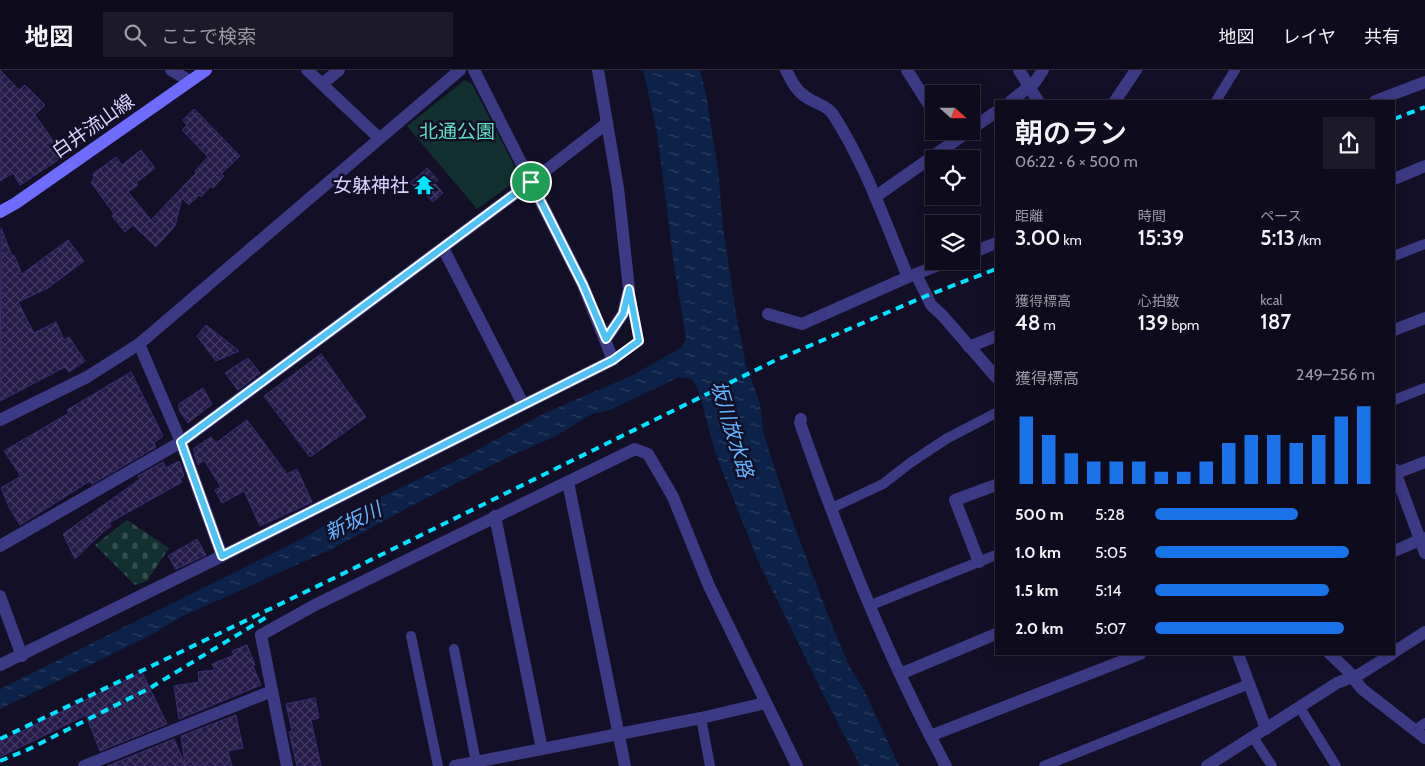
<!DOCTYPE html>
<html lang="ja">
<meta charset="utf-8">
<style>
:root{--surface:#0e0b1c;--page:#1c1929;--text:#f1f3f6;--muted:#9b9ba3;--line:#2e2b3b;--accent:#1a73e8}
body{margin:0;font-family:Cabin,"Noto Sans JP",sans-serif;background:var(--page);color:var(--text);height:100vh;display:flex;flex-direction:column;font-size:19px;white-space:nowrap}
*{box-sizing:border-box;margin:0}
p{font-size:16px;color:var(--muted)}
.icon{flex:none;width:28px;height:28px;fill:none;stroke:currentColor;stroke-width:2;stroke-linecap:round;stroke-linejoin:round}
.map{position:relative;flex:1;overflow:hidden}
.panel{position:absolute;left:995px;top:30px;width:400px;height:555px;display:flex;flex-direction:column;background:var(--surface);border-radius:0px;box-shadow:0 2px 12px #0003,0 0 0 1px var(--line)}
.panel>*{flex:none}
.needle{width:32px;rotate:111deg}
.tools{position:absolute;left:925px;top:15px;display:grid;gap:10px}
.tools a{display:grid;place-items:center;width:55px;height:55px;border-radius:0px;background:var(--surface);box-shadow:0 2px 12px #0003,0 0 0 1px var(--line);font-size:25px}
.pin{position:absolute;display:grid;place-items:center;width:42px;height:42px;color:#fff;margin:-21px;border:2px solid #fff;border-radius:50%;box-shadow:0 1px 5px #0007}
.round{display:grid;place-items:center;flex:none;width:52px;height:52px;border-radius:0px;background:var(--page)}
.summary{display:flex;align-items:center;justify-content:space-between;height:85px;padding:0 20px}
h1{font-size:28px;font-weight:600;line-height:38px}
.stats{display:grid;grid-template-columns:repeat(3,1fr);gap:8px;height:85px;padding:5px 20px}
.stats div{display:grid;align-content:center}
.stats b{font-size:21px;font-weight:600}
.stats small{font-size:14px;font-weight:400}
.stats p{font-size:14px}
.chart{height:140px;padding:10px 20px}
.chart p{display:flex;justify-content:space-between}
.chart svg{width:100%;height:90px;margin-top:5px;stroke:var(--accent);stroke-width:6}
ul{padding:0 20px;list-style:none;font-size:16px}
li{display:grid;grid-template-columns:80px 60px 1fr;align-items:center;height:38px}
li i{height:12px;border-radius:6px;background:var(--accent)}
header{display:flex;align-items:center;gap:30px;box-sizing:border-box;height:70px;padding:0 25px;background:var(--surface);border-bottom:1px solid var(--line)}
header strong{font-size:24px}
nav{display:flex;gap:28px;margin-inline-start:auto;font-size:18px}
.search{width:350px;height:45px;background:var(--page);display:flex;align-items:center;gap:12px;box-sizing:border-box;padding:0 18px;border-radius:0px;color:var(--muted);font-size:19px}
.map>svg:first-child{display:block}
.green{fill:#12302f}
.cemetery{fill:url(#cemetery-stones)}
.water{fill:url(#water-ripples)}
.building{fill:url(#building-cross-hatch);stroke:#3b2d73}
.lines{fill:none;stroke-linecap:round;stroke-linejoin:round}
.lane{stroke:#3d3a85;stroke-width:10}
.street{stroke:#3d3a85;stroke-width:12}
.secondary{stroke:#6f6bff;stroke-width:12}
.rail{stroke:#00e5ff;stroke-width:4;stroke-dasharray:8 6;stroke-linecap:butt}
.route-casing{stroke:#fff;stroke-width:10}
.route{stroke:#4fc3f7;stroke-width:6}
.labels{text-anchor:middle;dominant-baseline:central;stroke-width:5;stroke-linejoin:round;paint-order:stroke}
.street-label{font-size:19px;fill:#d9d4ff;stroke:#130f26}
.park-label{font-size:19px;fill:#5fe0c0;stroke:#130f26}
.poi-label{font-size:19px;fill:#d9d4ff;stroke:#130f26;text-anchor:end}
.water-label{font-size:20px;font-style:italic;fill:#62b6ff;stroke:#130f26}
</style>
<header>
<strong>地図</strong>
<div class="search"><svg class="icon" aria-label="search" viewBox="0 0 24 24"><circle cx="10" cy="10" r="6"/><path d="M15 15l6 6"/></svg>ここで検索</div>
<nav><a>地図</a><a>レイヤ</a><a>共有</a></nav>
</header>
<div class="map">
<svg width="1425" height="696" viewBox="0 0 1425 696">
<defs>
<pattern id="cemetery-stones" width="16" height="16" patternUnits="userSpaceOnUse" patternTransform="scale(1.25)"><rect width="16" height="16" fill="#12302f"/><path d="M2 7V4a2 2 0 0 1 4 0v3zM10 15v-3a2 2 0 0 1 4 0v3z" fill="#344d4e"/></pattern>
<pattern id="water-ripples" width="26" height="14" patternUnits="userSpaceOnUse" patternTransform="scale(1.25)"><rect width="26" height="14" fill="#0c2248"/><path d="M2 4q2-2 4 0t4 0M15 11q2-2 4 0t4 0" fill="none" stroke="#2f4163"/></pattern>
<pattern id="building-cross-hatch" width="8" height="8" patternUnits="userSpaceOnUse" patternTransform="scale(1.25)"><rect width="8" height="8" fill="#241b47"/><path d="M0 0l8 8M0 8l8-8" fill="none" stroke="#433b63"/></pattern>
</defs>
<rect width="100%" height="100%" fill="#130f26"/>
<!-- green -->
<polygon class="green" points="465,10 472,14 519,105 516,111 477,139 407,56"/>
<!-- cemetery -->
<polygon class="cemetery" points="127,450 169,478 147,511 135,515 95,475"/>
<!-- water -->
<polygon class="water" points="643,0 700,0 706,24 718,99 723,158 736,244 746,295 760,334 764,365 788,439 828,545 849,596 864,620 899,696 860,696 826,630 758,491 716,385 698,319 692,309 679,307 610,340 592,344 554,367 508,387 411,436 334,478 183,546 149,566 0,639 0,619 307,466 330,452 470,384 543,344 633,305 682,277 686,269 674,195 657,63"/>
<!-- building -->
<g class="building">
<polygon points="0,0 19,20 25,15 45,35 35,45 64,86 20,115 13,103 0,111"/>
<polygon points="194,39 240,86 221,104 224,106 213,118 211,116 201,127 199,125 189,135 182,128 175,156 156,177 133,155 125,162 112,146 114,144 91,112 94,108 93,104 116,87 122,95 141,80 155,98 136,113 138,115 128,122 151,150 196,103 195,101 208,87 182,60 187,55 183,50"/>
<polygon points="427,98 438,110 435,113 443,123 433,132 424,123 422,125 410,113"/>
<polygon points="1,158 12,186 14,185 22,204 68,170 84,191 48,218 18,232 34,263 56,252 64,270 69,267 85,291 69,302 65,297 0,331"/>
<polygon points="206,255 215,262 239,281 216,291 197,266"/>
<polygon points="321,284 366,347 310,387 264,326"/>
<polygon points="248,288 260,303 238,320 225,303"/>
<polygon points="131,302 163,366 154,373 156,377 92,414 90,411 20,455 9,437 1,418 21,406 4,381 69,343 67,340"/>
<polygon points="203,318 212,334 188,353 179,340 179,334"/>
<polygon points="247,350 287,404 297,399 312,432 260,456 244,421 222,433 215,420 221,417 204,390 198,395 194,384 195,383 193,379 211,367 216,373"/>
<polygon points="179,391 184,406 180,409 182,412 109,453 111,456 103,462 75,489 63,464 140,409 138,406 163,392 166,398"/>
<polygon points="197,469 206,485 176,499 168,486"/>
<polygon points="247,575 255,595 253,596 261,615 179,649 174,616 199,612 198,602 215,600 212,594 234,585 232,581"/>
<polygon points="142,602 167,654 100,681 86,645 0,687 0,672"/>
<polygon points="315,628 319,648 311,650 321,696 297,696 289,662 292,661 286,634"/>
<polygon points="236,645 243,678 228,681 232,696 107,696 174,669 185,694 181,666"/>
</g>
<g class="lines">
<!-- lane -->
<g class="lane">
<polyline points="1216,31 1235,0"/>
<polyline points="1394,186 1425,174"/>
<polyline points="613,290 639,271 629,220"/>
<polyline points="1394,330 1425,318"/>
<polyline points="832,438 883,414 910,393 946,369 996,343"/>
<polyline points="871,535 996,485"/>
<polyline points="411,566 438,696"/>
<polyline points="454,579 476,692"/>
<polyline points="1300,638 1336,696"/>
<polyline points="701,648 710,696"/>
<polyline points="1415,660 1425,653"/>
<polyline points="1253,667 1272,696"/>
<polyline points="1044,696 1249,614"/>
</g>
<!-- street -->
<g class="street">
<polyline points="171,0 190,11"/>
<polyline points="307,0 379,68"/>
<polyline points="598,0 618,118 629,219 623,244 606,269"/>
<path d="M 786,0 C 791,10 796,21 806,27 C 814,33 826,35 832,43 C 865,93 885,152 908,207"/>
<polyline points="907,0 934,43"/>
<polyline points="1019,0 1038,31"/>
<polyline points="322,14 339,0"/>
<polyline points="1011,31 1035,12 1043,0"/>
<polyline points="1115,31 1136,0"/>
<polyline points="1375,31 1425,12"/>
<polyline points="971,59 996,42"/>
<polyline points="945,61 952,73"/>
<polyline points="1394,109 1425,96"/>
<polyline points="875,127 969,61"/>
<polyline points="443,178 523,334"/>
<polyline points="971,183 996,173"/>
<polyline points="916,204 931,235 942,245 996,307"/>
<polyline points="768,244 802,254 908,207 949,191"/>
<polyline points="1394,260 1425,248"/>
<polyline points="139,274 181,372 222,486"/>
<polyline points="969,277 996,266"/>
<path d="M 801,349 L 800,353 C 841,470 887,587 946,696"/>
<polyline points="0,350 87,307 139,274 460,0"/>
<polyline points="1394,399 1425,483"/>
<polyline points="1394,404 1425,392"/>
<polyline points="568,412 625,696"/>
<polyline points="495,446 542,679"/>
<polyline points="0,476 181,372 531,112 607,53"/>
<polyline points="1394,481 1425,468"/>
<polyline points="979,492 955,430 996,415"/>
<polyline points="0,526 22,586"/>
<polyline points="1394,582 1425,562"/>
<polyline points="1238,584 1266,659"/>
<polyline points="1330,584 1347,600 1362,619 1425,668"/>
<polyline points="0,595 230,482 613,290 583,215 474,0"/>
<polyline points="900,604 996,564"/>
<polyline points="930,666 1140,584"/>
<polyline points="84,696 272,621"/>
<polyline points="287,696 261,565 315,535 635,379 648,384 673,427 709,516 797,696"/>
<polyline points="455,696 701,648 765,633"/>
<polyline points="1207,696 1337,613 1360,604 1392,584"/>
</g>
<!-- secondary -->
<polyline class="secondary" points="0,142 16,133 206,0"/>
<!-- rail -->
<g class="rail">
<polyline points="1394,49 1425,37"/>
<polyline points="0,669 328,511 774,291 926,226 996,199"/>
<polyline points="0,691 27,680 150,618 270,545"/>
</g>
</g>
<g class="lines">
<defs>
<polygon id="route" points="531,112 583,215 606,269 623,244 629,219 639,271 613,290 222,486 181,372"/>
</defs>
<!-- route casing -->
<use href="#route" class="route-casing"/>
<!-- route -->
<use href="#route" class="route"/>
</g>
<!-- icons -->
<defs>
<symbol id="temple-bare" viewBox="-9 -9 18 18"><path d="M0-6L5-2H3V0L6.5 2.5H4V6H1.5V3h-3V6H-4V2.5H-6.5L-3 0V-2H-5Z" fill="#00e5ff" stroke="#130f26" stroke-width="2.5" paint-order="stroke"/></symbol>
</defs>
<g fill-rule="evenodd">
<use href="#temple-bare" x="410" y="101" width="28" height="28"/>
</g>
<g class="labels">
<!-- street labels -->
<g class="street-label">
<text transform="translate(93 56) rotate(-35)">白井流山線</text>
</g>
<!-- park labels -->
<g class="park-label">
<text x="457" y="61">北通公園</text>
</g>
<!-- poi labels -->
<g class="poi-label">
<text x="409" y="115">女躰神社</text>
</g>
<!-- water labels -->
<g class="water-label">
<text transform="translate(732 359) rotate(73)">坂川放水路</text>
<text transform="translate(353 451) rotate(-26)">新坂川</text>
</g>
</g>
</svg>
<div class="tools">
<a><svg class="needle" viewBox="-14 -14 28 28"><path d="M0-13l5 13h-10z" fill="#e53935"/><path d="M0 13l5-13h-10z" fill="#9b9ba3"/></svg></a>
<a><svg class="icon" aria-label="locate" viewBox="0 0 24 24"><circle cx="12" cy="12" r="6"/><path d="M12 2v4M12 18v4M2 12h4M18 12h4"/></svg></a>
<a><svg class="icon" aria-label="layers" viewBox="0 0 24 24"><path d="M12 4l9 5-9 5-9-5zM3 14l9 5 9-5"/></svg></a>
</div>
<div class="pin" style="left:531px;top:112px;background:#1e9e55"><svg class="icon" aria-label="arrive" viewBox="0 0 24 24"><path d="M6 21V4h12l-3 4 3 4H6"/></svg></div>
<section class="panel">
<div class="summary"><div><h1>朝のラン</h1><p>06:22 · 6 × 500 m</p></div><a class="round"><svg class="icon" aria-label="share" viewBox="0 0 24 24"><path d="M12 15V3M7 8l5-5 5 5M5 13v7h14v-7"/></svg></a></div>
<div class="stats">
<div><p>距離</p><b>3.00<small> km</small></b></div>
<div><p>時間</p><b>15:39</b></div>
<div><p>ペース</p><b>5:13<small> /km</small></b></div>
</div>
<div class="stats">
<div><p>獲得標高</p><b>48<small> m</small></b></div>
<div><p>心拍数</p><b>139<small> bpm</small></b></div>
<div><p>kcal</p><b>187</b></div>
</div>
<div class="chart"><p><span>獲得標高</span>249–256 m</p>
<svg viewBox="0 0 160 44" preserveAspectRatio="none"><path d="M5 44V11M15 44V20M25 44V29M35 44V33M45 44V33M55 44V33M65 44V38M75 44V38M85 44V33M95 44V24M105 44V20M115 44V20M125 44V24M135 44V20M145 44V11M155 44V6"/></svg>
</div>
<ul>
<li><b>500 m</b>5:28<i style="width:65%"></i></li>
<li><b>1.0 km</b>5:05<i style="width:88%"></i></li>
<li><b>1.5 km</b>5:14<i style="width:79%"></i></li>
<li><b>2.0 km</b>5:07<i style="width:86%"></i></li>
</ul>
</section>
</div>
